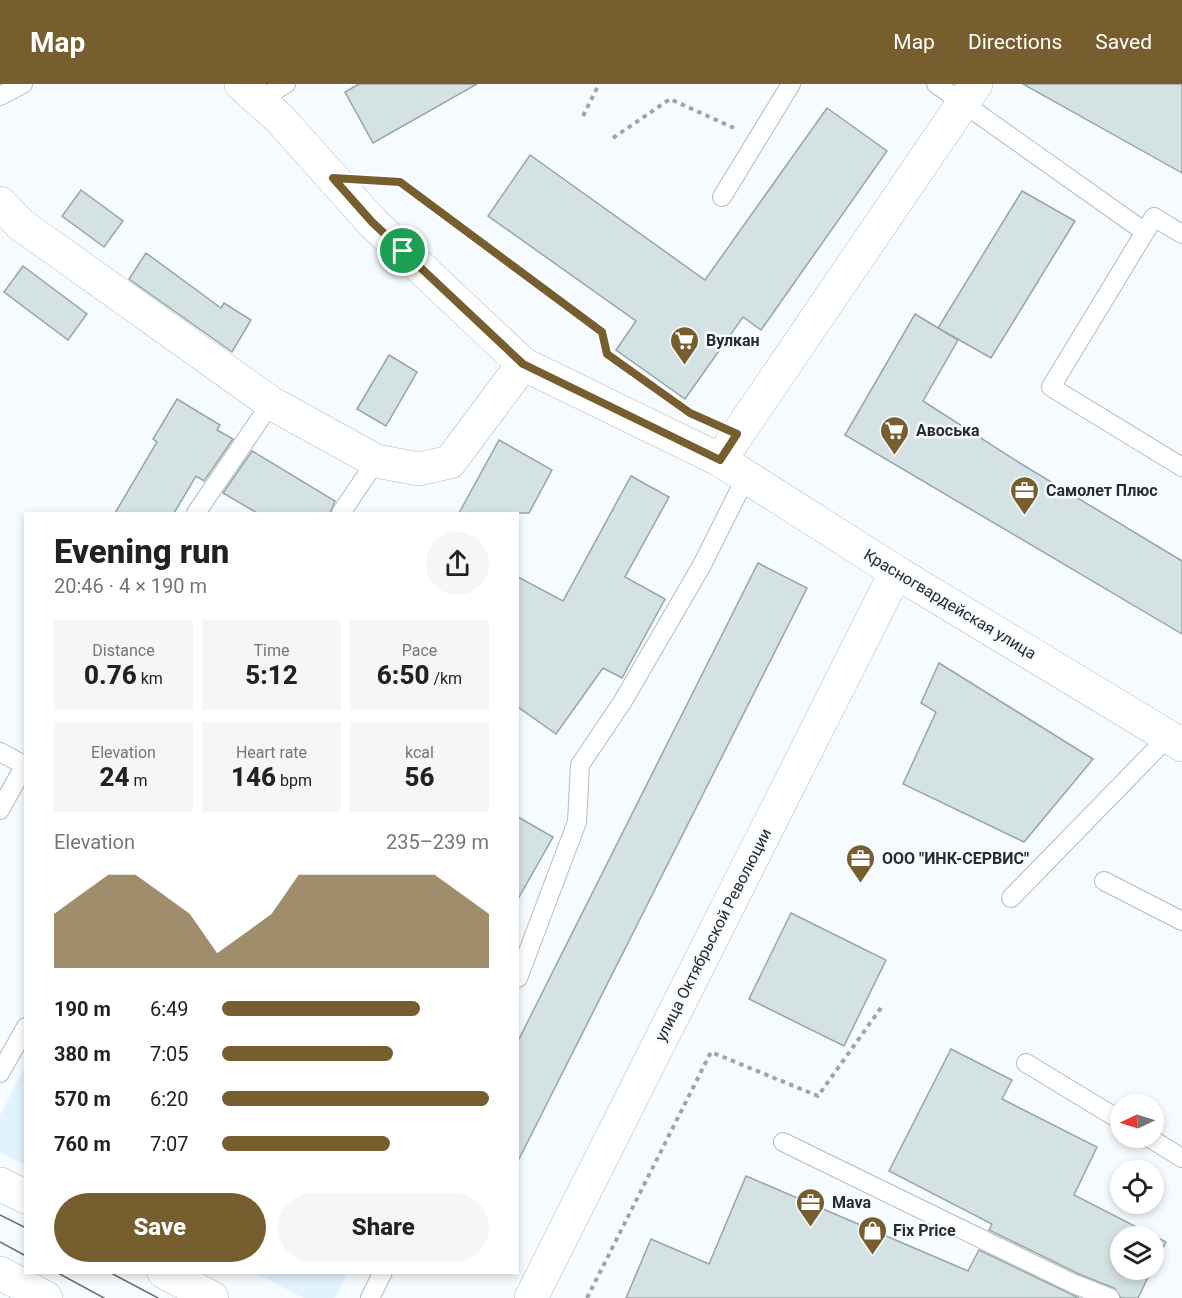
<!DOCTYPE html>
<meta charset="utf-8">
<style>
:root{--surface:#fff;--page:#f6f6f6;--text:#222;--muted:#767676;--accent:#775e2f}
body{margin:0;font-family:Roboto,sans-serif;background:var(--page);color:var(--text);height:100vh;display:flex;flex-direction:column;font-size:22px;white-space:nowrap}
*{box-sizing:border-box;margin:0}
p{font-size:20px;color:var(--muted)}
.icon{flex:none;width:33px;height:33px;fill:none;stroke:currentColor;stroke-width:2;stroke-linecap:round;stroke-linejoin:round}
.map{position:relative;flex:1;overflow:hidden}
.details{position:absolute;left:24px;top:428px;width:495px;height:762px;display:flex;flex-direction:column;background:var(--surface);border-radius:0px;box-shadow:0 3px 9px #0003}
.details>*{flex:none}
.needle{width:39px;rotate:266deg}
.controls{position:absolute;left:1110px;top:1010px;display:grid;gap:12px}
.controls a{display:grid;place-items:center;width:54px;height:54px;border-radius:50%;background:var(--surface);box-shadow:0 3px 9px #0003;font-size:30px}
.pin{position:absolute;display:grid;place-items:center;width:51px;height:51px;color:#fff;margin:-26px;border:3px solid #fff;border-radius:50%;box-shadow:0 2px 6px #0007}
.round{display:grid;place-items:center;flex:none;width:63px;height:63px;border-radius:32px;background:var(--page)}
.summary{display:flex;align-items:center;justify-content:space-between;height:102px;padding:0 30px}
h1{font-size:33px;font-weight:800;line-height:45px}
.stats{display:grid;grid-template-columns:repeat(3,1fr);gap:9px;height:102px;padding:6px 30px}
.stats div{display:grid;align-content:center;border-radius:0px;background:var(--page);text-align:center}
.stats b{font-size:26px;font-weight:800}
.stats small{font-size:16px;font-weight:400}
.stats p{font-size:16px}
.chart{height:168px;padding:12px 30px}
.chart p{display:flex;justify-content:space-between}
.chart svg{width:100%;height:108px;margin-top:6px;fill:var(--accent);opacity:.7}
.button{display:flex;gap:12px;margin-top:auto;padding:12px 30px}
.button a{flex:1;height:69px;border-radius:36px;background:var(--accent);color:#fff;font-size:24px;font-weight:800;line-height:69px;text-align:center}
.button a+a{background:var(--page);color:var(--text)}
ul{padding:0 30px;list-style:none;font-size:20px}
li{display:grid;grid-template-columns:96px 72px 1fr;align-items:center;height:45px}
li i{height:15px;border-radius:8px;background:var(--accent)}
header{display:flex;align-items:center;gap:36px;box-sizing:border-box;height:84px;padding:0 30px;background:var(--accent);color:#fff}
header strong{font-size:28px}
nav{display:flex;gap:33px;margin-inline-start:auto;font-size:21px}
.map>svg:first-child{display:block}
.built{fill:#e0f3fe}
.building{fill:#d5e2e3;stroke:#98a5a6;stroke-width:1.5}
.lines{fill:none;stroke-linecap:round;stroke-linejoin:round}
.lane-casing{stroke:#b2bcc2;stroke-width:20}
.street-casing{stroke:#b2bcc2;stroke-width:34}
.secondary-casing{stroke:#b2bcc2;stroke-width:34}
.path{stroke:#a0a5a8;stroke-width:4;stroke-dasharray:4.5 4.5;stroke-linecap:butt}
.lane{stroke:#fff;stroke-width:18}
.street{stroke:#fff;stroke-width:33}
.secondary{stroke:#fff;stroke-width:33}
.tram{stroke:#6b7073;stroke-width:1.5}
.route-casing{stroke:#fff;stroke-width:12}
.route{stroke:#775e2f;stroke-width:8}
.labels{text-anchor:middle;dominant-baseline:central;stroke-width:5;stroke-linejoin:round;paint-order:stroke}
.poi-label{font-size:16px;font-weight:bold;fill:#282c2e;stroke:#f5fbff;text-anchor:start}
.street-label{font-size:16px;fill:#282c2e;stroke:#f5fbff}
</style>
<header>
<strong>Map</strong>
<nav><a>Map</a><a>Directions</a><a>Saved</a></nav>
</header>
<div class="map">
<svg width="1182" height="1214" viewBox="0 0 1182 1214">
<rect width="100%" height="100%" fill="#f5fbff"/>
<!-- built -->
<g class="built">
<polygon points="25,982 25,1081 0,1068 0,1032"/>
<polygon points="253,1188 347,1188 335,1214 304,1214"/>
</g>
<!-- building -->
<g class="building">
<polygon points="359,0 477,0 373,59 345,8"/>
<polygon points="1023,0 1182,0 1182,89"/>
<polygon points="827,24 887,67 761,246 743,233 685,315 616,266 636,237 488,132 530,71 705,196"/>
<polygon points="81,106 123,137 104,163 62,132"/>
<polygon points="1022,107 1075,137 991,274 938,244"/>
<polygon points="146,169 221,224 224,219 251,236 232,268 129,195"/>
<polygon points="23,182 87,230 68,256 4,208"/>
<polygon points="915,230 958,256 923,317 1023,381 1182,477 1182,550 845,351"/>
<polygon points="389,271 417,288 386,342 357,325"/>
<polygon points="177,315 220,341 217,346 233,355 204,397 196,392 174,429 115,429 157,358 153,355"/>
<polygon points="499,356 552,386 529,429 459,429"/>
<polygon points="252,367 335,417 330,429 257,429 223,409"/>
<polygon points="631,392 669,413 625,493 665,515 622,594 603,584 556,650 518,623 518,493 563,517"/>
<polygon points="758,479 807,504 518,1077 518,957"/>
<polygon points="939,579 1093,675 1024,758 903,700 936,628 921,619"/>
<polygon points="518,733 553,753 518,815"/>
<polygon points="791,829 886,876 844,962 749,915"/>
<polygon points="951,965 1012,996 1002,1015 1097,1063 1074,1111 1166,1158 1154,1183 1154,1152 1120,1152 1120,1185 1152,1185 1138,1214 1121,1214 1114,1204 1079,1190 989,1146 992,1140 889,1087"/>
<polygon points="746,1092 968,1187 979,1166 1079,1214 626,1214 651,1155 709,1180"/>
</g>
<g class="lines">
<defs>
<g id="lane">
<polyline points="936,0 1145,148 1154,133 1182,150"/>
<polyline points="0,12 23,0"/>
<polyline points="259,16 286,0"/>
<polyline points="722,113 791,0"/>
<polyline points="1145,148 1051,303 1182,383"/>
<polyline points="196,429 271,319"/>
<polyline points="341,429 376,377"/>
<polyline points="0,668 24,681"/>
<polyline points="0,726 26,679"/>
<polyline points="1104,797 1182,837"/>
<polyline points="1011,814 1168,653"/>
<polyline points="518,894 577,738 580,681 623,617 702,481 746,393"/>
<polyline points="1026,979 1120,1036"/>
<polyline points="0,989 26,943"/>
<polyline points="1148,1053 1182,1074"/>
<polyline points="783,1058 1074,1200 1110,1214"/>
<polyline points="370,1214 383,1188"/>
</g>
<g id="street">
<polyline points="241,0 280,35 372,138 523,280 720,376 896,488"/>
<polyline points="0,119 20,140 271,319 376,377 419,385 450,378 523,280"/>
<polyline points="720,376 976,0"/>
</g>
<g id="secondary">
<polyline points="0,1100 26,1113"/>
<polyline points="164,1188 212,1214"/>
<polyline points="0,1189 46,1214"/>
<polyline points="531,1214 896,488 1182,661"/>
</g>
</defs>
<!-- lane casing -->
<use href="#lane" class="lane-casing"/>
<!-- street casing -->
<use href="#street" class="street-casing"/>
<!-- secondary casing -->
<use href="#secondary" class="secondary-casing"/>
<!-- path -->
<g class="path">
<polyline points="583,32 599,0"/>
<polyline points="613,54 670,15 734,44"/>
<polyline points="383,97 400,98 602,248 607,270 652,302"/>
<polyline points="587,1214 711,968 818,1012 883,921"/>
</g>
<!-- lane -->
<use href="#lane" class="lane"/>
<!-- street -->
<use href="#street" class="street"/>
<!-- secondary -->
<use href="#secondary" class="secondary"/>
<!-- tram -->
<g class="tram">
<polyline points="0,1131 26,1144"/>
<polyline points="0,1158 26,1172"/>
<polyline points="56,1188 104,1214"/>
<polyline points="109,1188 158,1214"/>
</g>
</g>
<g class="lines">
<defs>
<polygon id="route" points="333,94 400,98 602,248 607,270 690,329 737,350 720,376 523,280 372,138"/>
</defs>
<!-- route casing -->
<use href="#route" class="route-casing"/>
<!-- route -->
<use href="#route" class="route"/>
</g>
<!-- icons -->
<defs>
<symbol id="supermarket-pin" viewBox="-11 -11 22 30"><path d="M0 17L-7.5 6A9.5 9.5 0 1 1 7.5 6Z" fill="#775e2f" stroke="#f5fbff"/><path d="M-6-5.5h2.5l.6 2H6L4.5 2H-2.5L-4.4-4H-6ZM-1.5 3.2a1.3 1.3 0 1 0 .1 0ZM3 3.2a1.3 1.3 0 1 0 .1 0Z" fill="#fff"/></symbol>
<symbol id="office-pin" viewBox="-11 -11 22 30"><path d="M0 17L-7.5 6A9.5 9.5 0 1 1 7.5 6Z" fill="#775e2f" stroke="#f5fbff"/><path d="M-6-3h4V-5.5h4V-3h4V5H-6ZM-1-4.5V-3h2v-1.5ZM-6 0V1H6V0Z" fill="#fff"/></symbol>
<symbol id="shop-pin" viewBox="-11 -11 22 30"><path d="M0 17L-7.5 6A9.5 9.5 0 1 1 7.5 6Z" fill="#775e2f" stroke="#f5fbff"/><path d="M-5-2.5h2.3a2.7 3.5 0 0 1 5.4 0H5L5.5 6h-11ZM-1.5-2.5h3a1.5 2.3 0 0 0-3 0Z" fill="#fff"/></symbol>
</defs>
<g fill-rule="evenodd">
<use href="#supermarket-pin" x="668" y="240" width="33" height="45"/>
<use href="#supermarket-pin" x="878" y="330" width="33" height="45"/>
<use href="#office-pin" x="1008" y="390" width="33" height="45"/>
<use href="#office-pin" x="844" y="758" width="33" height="45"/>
<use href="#office-pin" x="794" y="1102" width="33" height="45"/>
<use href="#shop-pin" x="856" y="1130" width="33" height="45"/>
</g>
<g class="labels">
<!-- poi labels -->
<g class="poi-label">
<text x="706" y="256">Вулкан</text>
<text x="916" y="346">Авоська</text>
<text x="1046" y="406">Самолет Плюс</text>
<text x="882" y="774">ООО "ИНК-СЕРВИС"</text>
<text x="832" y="1118">Mava</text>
<text x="893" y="1146">Fix Price</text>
</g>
<!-- street labels -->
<g class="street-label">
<text transform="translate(950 520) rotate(31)">Красногвардейская улица</text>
<text transform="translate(713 851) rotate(-63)">улица Октябрьской Революции</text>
</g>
</g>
</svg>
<div class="controls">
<a><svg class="needle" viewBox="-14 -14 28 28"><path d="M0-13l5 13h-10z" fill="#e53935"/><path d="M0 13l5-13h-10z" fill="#767676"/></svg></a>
<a><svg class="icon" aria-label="locate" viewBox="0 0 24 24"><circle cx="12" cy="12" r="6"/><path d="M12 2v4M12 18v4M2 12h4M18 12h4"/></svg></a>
<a><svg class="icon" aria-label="layers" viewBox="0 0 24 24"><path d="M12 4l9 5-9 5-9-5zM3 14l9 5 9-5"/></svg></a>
</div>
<div class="pin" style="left:403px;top:167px;background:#1e9e55"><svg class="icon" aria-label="arrive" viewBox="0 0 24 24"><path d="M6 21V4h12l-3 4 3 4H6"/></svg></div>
<section class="details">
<div class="summary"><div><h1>Evening run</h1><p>20:46 · 4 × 190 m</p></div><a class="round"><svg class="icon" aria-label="share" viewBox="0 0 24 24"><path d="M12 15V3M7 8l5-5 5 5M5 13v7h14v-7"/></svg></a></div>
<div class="stats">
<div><p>Distance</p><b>0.76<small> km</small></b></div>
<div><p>Time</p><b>5:12</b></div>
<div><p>Pace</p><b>6:50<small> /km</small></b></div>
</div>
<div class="stats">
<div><p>Elevation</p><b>24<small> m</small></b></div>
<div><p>Heart rate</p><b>146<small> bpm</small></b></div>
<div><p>kcal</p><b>56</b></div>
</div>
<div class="chart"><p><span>Elevation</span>235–239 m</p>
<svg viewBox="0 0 160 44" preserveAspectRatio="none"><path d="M0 44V22L10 14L20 6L30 6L40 14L50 22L60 38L70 30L80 22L90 6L100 6L110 6L120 6L130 6L140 6L150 14L160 22V44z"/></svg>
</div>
<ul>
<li><b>190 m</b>6:49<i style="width:74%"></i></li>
<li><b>380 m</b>7:05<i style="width:64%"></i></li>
<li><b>570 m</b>6:20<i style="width:100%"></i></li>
<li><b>760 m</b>7:07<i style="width:63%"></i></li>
</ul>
<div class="button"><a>Save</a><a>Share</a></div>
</section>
</div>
